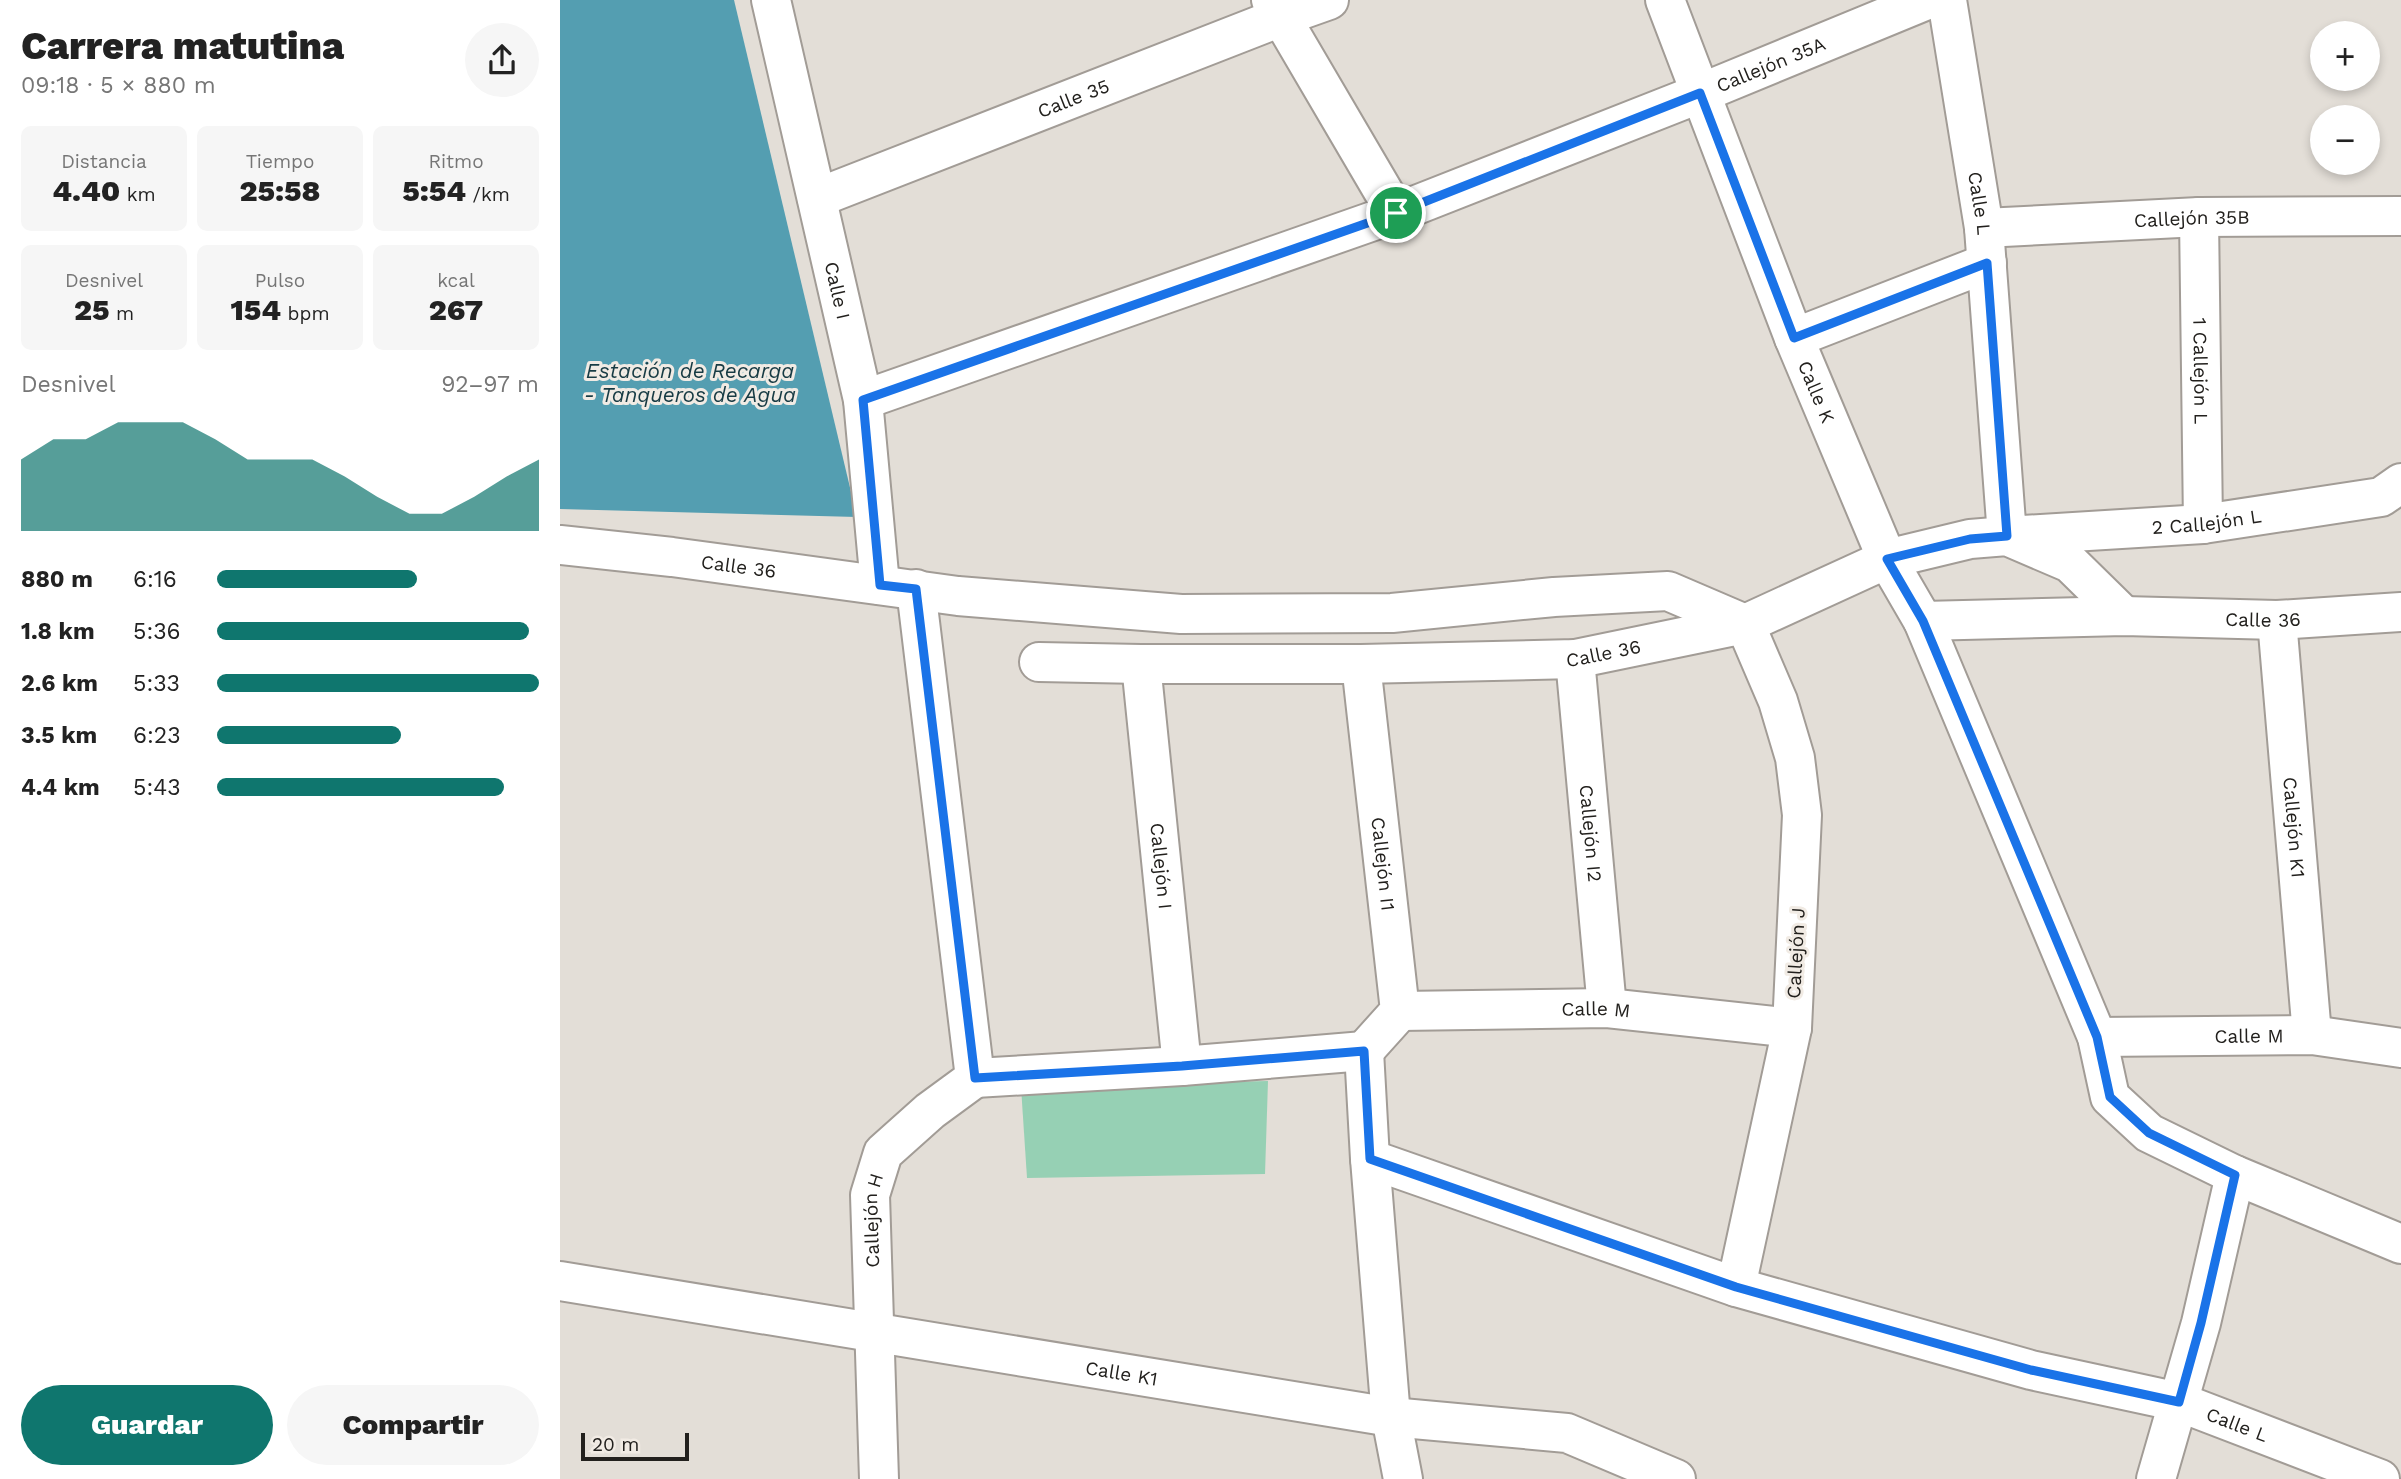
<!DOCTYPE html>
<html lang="es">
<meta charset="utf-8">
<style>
:root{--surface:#fff;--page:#f6f6f6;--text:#222;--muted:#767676;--accent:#0f766e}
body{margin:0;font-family:"Work Sans",sans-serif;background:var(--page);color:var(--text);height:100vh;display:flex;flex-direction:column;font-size:26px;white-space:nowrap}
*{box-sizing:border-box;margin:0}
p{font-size:23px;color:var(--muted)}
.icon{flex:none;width:38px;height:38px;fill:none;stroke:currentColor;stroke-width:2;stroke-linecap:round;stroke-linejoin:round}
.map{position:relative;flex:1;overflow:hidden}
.side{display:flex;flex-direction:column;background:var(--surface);width:560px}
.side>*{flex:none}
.controls{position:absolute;left:1750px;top:21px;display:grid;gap:14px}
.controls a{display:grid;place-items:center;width:70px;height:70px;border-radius:50%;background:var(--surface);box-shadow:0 4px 10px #0003;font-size:35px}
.scale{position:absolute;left:21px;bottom:18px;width:108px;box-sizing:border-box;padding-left:7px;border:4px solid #22201d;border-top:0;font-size:19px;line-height:24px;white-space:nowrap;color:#22201d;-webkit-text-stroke:5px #f1ebe4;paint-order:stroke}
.pin{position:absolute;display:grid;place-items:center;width:60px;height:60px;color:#fff;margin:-30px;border:4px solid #fff;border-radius:50%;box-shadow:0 2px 7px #0007}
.round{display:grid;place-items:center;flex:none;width:74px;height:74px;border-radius:37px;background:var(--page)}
.overview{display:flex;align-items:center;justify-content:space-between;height:119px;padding:0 21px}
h1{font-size:38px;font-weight:800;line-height:52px}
.figures{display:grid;grid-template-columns:repeat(3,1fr);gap:10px;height:119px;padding:7px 21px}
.figures div{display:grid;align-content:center;border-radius:10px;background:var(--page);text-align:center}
.figures b{font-size:30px;font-weight:800}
.figures small{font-size:19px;font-weight:400}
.figures p{font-size:19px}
.chart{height:196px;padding:14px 21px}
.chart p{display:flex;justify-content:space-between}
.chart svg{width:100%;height:126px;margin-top:7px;fill:var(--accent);opacity:.7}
.button{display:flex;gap:14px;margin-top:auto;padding:14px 21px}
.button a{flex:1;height:80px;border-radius:42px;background:var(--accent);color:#fff;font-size:28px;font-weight:800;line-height:80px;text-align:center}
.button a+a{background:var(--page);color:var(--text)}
ul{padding:0 21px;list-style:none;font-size:23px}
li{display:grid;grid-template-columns:112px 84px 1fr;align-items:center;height:52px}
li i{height:18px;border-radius:9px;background:var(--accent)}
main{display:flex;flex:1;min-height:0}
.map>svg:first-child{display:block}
.green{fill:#96d0b4}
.water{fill:#549eb1}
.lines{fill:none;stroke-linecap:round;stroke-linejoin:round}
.minor-casing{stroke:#a29c96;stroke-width:42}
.minor{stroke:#fff;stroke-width:38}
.route-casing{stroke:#fff;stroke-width:14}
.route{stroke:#1a73e8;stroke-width:9}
.labels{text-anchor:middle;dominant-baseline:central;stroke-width:6;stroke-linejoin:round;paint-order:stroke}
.street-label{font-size:19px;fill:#22201d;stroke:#f1ebe4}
.water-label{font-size:21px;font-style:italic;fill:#173b44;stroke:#f1ebe4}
</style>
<main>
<section class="side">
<div class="overview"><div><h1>Carrera matutina</h1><p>09:18 · 5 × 880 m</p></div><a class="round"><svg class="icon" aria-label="share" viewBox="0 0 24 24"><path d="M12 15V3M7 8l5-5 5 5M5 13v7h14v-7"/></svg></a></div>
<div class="figures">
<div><p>Distancia</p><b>4.40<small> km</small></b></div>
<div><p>Tiempo</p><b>25:58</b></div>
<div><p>Ritmo</p><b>5:54<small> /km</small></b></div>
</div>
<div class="figures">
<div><p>Desnivel</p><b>25<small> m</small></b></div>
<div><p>Pulso</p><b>154<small> bpm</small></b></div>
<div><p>kcal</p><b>267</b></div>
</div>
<div class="chart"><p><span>Desnivel</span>92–97 m</p>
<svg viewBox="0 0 160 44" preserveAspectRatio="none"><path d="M0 44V19L10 12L20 12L30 6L40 6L50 6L60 12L70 19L80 19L90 19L100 25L110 32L120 38L130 38L140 32L150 25L160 19V44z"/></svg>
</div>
<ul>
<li><b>880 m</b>6:16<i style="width:62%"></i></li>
<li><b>1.8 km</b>5:36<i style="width:97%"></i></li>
<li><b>2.6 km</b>5:33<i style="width:100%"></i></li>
<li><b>3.5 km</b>6:23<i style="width:57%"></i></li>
<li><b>4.4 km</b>5:43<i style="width:89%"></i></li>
</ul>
<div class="button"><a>Guardar</a><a>Compartir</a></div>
</section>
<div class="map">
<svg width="1841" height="1479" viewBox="0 0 1841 1479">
<rect width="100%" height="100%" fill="#e3ded7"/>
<!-- green -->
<polygon class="green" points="708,1081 705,1174 467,1178 461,1087"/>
<!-- water -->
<polygon class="water" points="0,0 174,0 297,517 0,509"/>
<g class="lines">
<defs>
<g id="minor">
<path id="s1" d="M 211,0 L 303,400 L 320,585"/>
<polyline points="711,0 836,213"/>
<path id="s2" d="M 1105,0 L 1234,338 L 1327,559 L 1363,621 L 1537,1037 L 1550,1097 L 1589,1133 L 1675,1175 L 1641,1323 L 1596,1479"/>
<path id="s3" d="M 1387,0 L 1424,228 L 1447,536 L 1643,524 L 1821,497 L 1841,483"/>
<path id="s4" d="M 257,198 L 721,17 L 769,0"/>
<path id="s5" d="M 1639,217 L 1643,524"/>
<path id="s6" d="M 1424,228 L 1639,217 L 1841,216"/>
<polyline points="1234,338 1427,263"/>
<path id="s7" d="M 303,400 L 836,213 L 1141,93 L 1367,0"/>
<path id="s8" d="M 0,545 L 112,557 L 398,596 L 621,614 L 832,613 L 994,597 L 1108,591 L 1185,624 L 1218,701 L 1235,758 L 1242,815 L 1232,1028 L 1176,1287"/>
<path id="s9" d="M 1717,620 L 1752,1035"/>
<path id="s10" d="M 1363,621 L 1564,616 L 1717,620 L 1841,612"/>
<path id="s11" d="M 1015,659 L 1047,1008"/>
<path id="s12" d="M 479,662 L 581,664 L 801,664 L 1015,659 L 1185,624 L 1327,559 L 1410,539 L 1447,536 L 1510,563 L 1564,616"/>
<path id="s13" d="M 581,664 L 622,1066"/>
<path id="s14" d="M 801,664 L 840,1011 L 804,1051"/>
<path id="s15" d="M 840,1011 L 1047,1008 L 1232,1028"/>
<path id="s16" d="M 1537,1037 L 1752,1035 L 1841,1048"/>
<polyline points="804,1051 810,1159 831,1417 843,1479"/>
<polyline points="415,1078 622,1066 804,1051"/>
<path id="s17" d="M 810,1159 L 1176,1287 L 1471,1370 L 1619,1402 L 1820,1479"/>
<polyline points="1675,1175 1841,1244"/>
<path id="s18" d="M 0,1281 L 831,1417 L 1007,1433 L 1116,1479"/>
<path id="s19" d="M 319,1479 L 310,1195 L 323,1153 L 370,1111 L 415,1078 L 356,589"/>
</g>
</defs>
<!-- minor casing -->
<use href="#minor" class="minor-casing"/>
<!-- minor -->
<use href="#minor" class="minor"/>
</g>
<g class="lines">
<defs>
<polygon id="route" points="1140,93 1234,338 1427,263 1447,536 1410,539 1327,559 1363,621 1537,1037 1550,1097 1589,1133 1675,1175 1641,1323 1619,1402 1471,1370 1176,1287 810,1159 804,1051 622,1066 415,1078 356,589 320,585 303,400 836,213"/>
</defs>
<!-- route casing -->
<use href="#route" class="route-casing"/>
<!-- route -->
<use href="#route" class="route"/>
</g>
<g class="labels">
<!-- street labels -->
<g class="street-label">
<text stroke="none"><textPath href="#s7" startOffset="968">Callejón 35A</textPath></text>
<text stroke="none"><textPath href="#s4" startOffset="275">Calle 35</textPath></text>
<text stroke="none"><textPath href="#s3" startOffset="206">Calle L</textPath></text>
<text stroke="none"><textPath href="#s6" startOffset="208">Callejón 35B</textPath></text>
<text stroke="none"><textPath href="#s1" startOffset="298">Calle I</textPath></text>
<text stroke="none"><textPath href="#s5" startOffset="154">1 Callejón L</textPath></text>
<text stroke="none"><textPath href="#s2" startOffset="420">Calle K</textPath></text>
<text stroke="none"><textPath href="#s3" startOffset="740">2 Callejón L</textPath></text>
<text stroke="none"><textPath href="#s8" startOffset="180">Calle 36</textPath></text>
<text stroke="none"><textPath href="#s10" startOffset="340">Calle 36</textPath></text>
<text stroke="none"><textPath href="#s12" startOffset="565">Calle 36</textPath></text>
<text stroke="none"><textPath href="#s9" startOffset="208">Callejón K1</textPath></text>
<text stroke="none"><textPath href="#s11" startOffset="175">Callejón I2</textPath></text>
<text stroke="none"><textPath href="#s14" startOffset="201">Callejón I1</textPath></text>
<text stroke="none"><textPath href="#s13" startOffset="203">Callejón I</textPath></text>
<text transform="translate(1236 953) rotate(-87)">Callejón J</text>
<text stroke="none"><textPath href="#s15" startOffset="196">Calle M</textPath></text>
<text stroke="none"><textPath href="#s16" startOffset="152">Calle M</textPath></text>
<text stroke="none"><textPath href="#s19" startOffset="259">Callejón H</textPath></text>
<text stroke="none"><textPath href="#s18" startOffset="569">Calle K1</textPath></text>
<text stroke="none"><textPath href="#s17" startOffset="908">Calle L</textPath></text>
</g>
<!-- water labels -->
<g class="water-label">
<text x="130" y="370">Estación de Recarga<tspan x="130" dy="24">- Tanqueros de Agua</tspan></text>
</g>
</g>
</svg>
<div class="controls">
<a>+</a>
<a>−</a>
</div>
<div class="scale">20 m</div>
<div class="pin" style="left:836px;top:213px;background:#1e9e55"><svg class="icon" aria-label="arrive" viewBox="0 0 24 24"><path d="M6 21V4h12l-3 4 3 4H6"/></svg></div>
</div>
</main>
